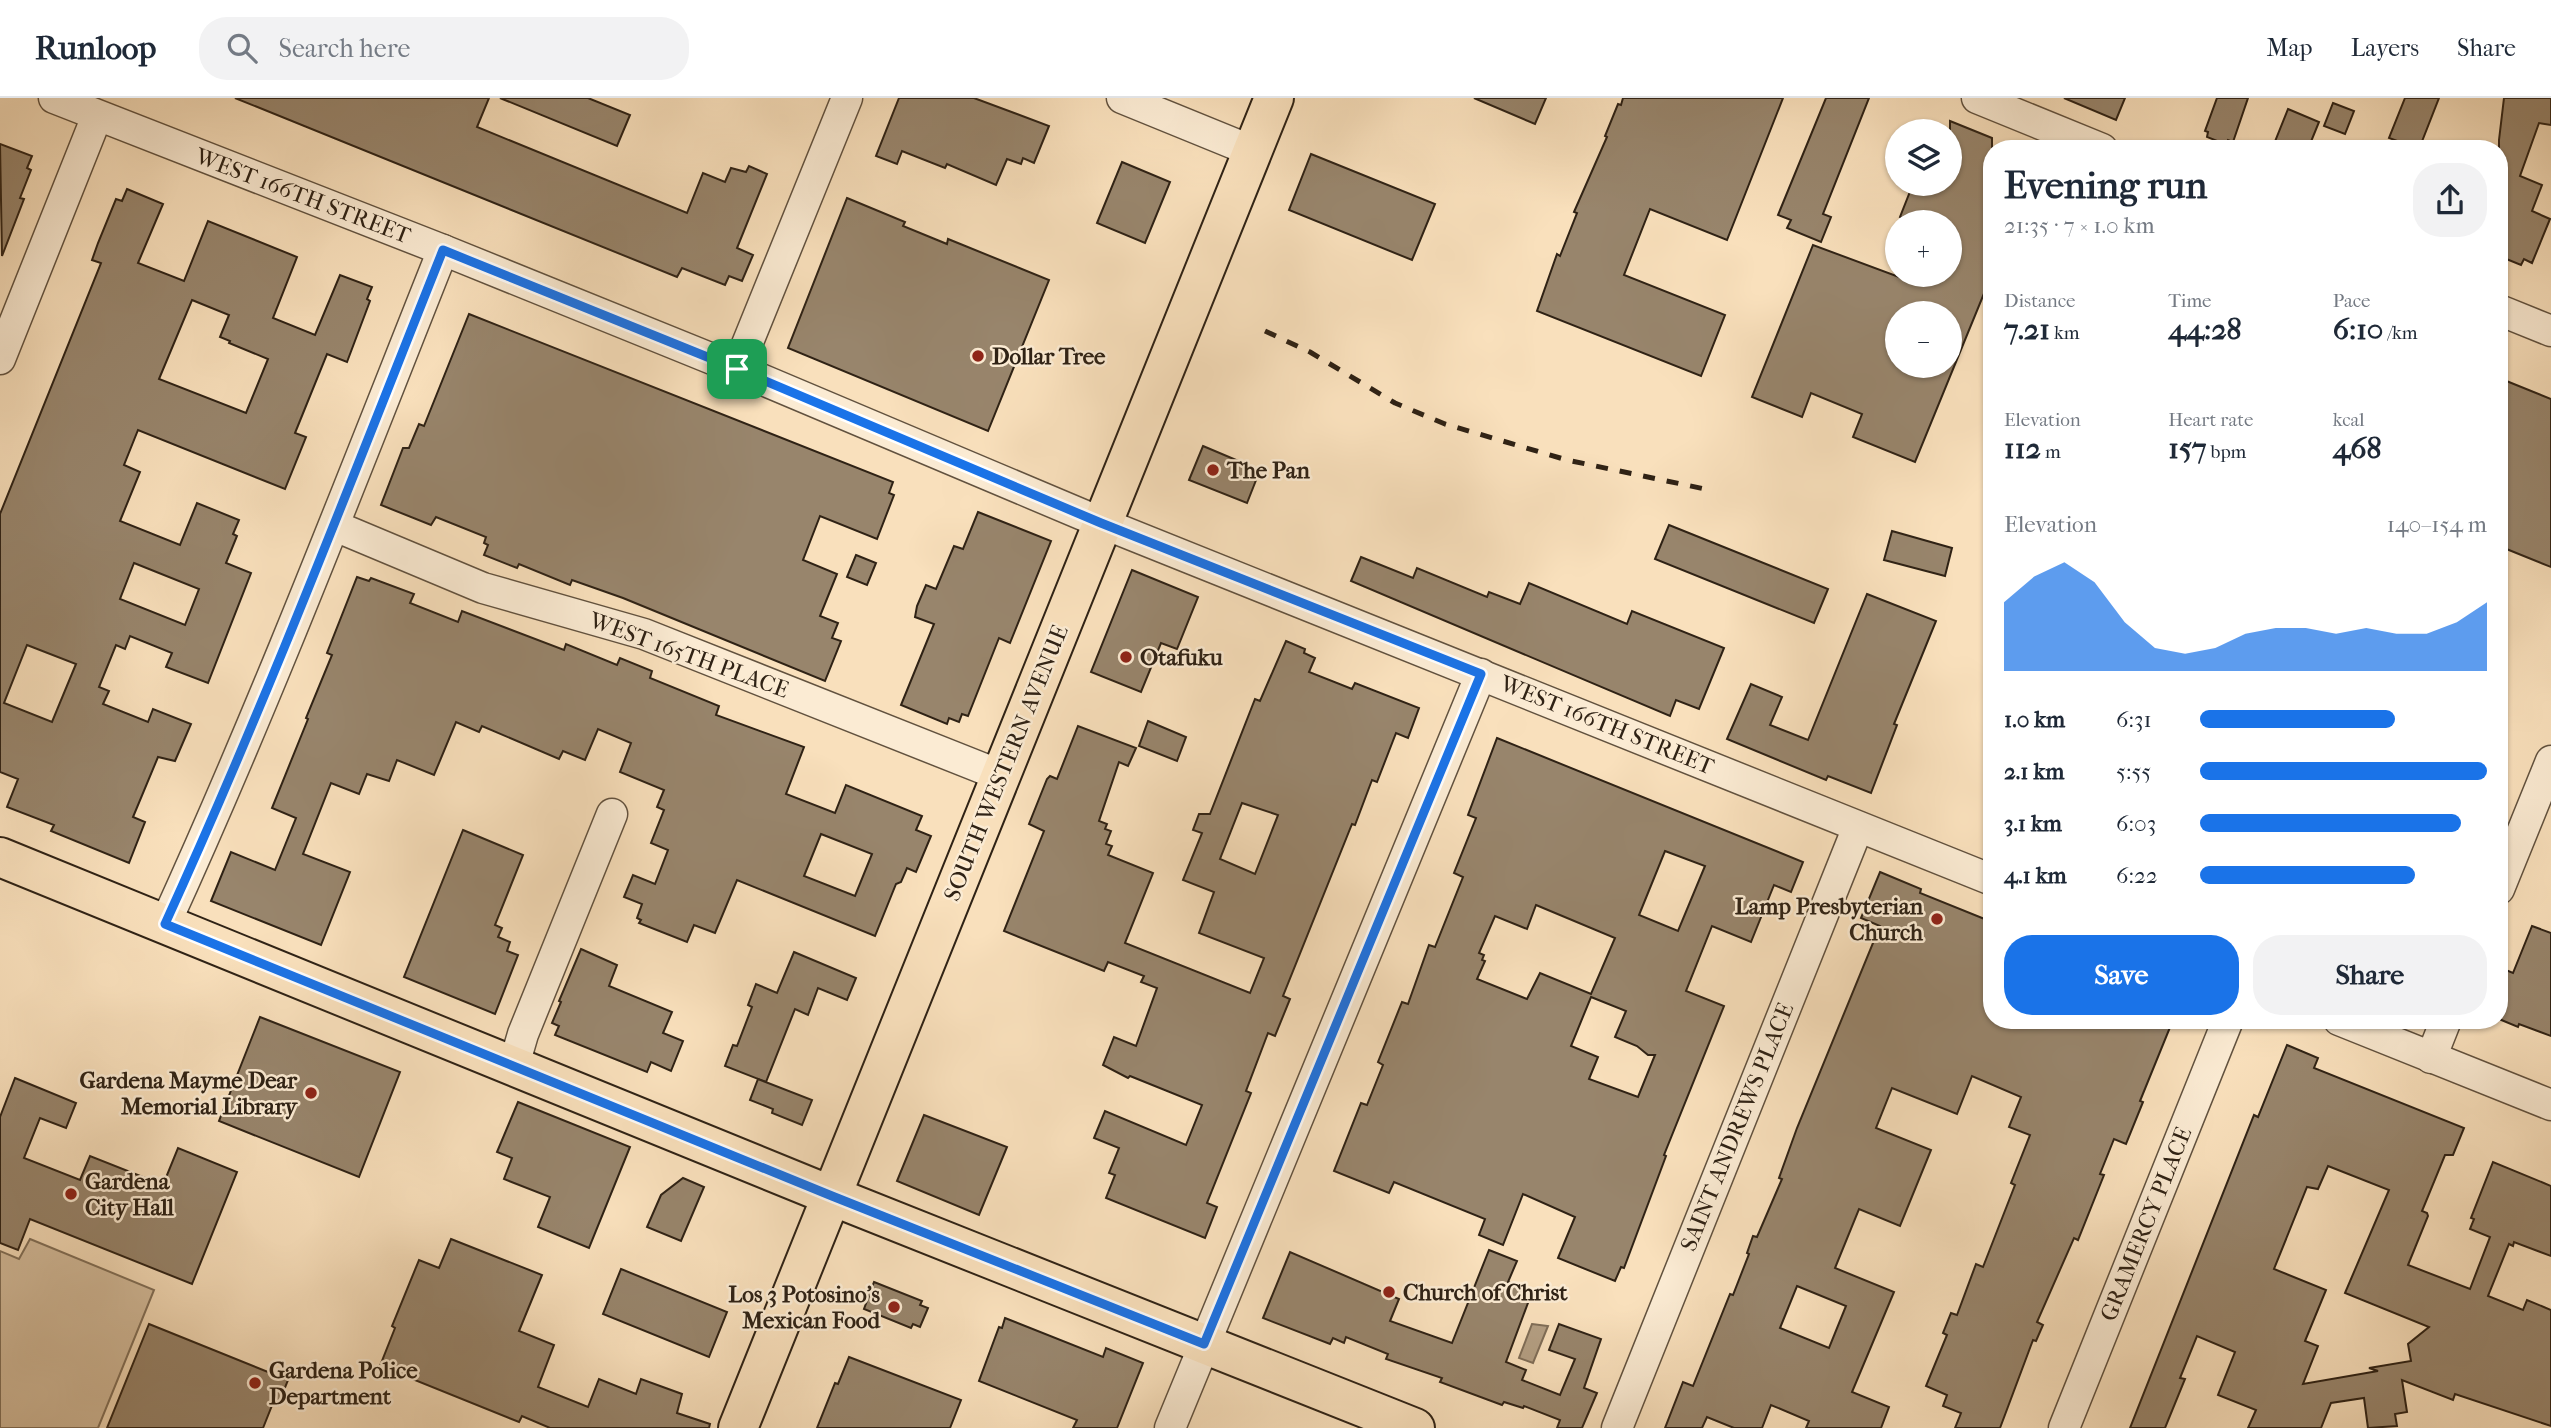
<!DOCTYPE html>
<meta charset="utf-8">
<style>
:root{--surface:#fff;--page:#f2f2f3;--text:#1f2937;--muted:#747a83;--line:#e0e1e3;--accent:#1a73e8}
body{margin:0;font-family:"IM FELL French Canon",serif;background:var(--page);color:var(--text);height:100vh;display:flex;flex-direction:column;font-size:26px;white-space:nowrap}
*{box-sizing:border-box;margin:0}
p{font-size:23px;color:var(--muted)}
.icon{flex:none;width:38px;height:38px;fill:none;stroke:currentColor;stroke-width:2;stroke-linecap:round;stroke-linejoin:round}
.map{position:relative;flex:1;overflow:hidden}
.side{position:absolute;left:1983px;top:42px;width:525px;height:889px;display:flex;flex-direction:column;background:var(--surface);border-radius:28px;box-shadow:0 2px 5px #0004}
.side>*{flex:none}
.fabs{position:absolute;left:1885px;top:21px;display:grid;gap:14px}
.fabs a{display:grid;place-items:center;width:77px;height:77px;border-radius:50%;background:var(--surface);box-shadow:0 2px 5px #0004;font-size:35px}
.pin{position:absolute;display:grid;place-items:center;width:60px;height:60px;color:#fff;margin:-30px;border-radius:14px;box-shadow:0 4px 10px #0006}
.round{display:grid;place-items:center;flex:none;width:74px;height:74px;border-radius:28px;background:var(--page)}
.overview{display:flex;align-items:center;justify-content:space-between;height:119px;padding:0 21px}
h1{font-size:38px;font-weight:700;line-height:52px}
.figures{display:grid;grid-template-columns:repeat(3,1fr);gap:10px;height:119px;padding:7px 21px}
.figures div{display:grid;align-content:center}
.figures b{font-size:30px;font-weight:700}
.figures small{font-size:19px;font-weight:400}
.figures p{font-size:19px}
.chart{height:196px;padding:14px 21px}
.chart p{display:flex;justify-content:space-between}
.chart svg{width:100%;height:126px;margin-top:7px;fill:var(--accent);opacity:.7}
.button{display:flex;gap:14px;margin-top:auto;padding:14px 21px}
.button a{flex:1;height:80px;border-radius:28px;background:var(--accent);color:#fff;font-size:28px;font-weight:700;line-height:80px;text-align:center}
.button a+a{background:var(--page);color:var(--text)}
ul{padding:0 21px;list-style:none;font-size:23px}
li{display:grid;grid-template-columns:112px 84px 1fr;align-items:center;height:52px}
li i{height:18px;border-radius:9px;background:var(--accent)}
header{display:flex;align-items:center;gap:42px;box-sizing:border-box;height:98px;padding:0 35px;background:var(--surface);border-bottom:2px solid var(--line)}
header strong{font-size:33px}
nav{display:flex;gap:38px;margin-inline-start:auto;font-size:24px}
.search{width:490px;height:63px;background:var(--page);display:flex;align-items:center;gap:18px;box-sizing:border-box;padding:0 24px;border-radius:28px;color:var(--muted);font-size:26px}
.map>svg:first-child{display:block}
.green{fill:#d7c0a0;stroke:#83715a;stroke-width:2}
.water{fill:#b49f83;stroke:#7f6d57;stroke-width:2}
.building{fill:#98856c;stroke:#2f2215;stroke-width:2;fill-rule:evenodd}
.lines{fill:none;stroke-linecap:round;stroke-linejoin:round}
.minor-casing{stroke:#62523f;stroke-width:33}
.major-casing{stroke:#2f2215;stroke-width:42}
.minor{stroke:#fbebd3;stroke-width:30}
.major{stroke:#f9e0bc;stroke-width:38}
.rail{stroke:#2f2215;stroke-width:5;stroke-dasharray:12 12;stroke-linecap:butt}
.route-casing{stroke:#fff;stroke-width:14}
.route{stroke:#1a73e8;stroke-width:9}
.poi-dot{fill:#8f2418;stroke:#fbebd3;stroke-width:2.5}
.labels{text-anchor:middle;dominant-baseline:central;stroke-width:5;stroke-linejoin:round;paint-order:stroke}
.street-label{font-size:23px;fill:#2f2215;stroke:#fbebd3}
.poi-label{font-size:23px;font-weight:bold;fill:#2f2215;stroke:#fbebd3;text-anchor:start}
</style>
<header>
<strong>Runloop</strong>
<div class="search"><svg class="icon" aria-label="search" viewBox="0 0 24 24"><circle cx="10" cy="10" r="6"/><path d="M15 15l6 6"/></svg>Search here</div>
<nav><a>Map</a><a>Layers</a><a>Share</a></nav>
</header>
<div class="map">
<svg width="2551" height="1330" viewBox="0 0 2551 1330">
<rect width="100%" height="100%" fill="#f9e0bc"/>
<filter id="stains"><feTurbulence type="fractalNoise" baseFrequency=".00286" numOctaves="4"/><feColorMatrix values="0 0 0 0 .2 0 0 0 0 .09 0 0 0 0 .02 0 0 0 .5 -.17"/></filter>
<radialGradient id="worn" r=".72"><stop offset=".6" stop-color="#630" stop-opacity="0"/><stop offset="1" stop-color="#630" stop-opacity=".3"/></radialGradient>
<!-- green -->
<polygon class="green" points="30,1141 154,1192 98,1330 0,1330 0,1153 19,1161"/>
<!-- water -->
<polygon class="water" points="1532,1226 1548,1228 1533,1265 1519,1260"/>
<!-- building -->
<g class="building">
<polygon points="235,0 489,0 477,29 687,115 703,75 725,84 731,70 746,74 749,68 767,76 737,150 753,157 742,183 729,178 725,187 682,170 677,179"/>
<polygon points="500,0 588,0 630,17 617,48"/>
<polygon points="899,0 974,0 1049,28 1034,65 1023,60 1021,66 1007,61 996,87 947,66 945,70 902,53 897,66 876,58"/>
<polygon points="1474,0 1546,0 1535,26"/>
<polygon points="1623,0 1783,0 1727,142 1650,111 1624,177 1725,217 1701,278 1537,213 1557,156 1560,158 1577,115 1574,114 1607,39 1605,38 1618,6 1621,7"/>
<polygon points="1826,0 1869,0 1823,116 1831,119 1821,144 1787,130 1791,122 1778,117"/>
<polygon points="2064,0 2125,0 2116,22"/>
<polygon points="2217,0 2248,0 2233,44 2228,42 2227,47 2207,39 2208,34 2205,33"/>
<polygon points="2405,0 2439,0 2419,51 2389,40"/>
<polygon points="2504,0 2551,0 2551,27 2539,25 2520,78 2542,87 2532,113 2550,121 2532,165 2524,161 2521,167 2499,158 2499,42"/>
<polygon points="2333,5 2354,13 2345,36 2324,28"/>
<polygon points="2288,11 2319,24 2308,51 2272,51"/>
<path d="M 1950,23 L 1992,40 L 1992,176 L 1915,364 L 1853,339 L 1862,316 L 1811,295 L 1802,319 L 1752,299 L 1813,147 L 1915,185 L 1918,177 L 1950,177 L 1950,124 L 1912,124 L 1900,119 L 1913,86 L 1950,86 ZM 1897,215 L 1950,215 L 1950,268 L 1897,268 Z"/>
<polygon points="0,46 32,58 27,70 31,72 20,100 24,101 2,158"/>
<polygon points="1311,56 1435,106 1412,162 1289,112"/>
<polygon points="1122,64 1170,84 1145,145 1097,125"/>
<path d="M 127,91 L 163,106 L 138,165 L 184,183 L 208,123 L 297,159 L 273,220 L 315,237 L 340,177 L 372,189 L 367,201 L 370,203 L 347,264 L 327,256 L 295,335 L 306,339 L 285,391 L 138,332 L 124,367 L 140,374 L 120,423 L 180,447 L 197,405 L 239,422 L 233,436 L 237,438 L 226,465 L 251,475 L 208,585 L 166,569 L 172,555 L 130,538 L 125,551 L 116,547 L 99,589 L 109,593 L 103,606 L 148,624 L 153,611 L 191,626 L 175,663 L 158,659 L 133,719 L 145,724 L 129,765 L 51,733 L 54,727 L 7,709 L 18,681 L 0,674 L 0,416 L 101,165 L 92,162 L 98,145 L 116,101 L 122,103 ZM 192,202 L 229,217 L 220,239 L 230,243 L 229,245 L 268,261 L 246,315 L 159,281 ZM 134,465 L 199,491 L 185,527 L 120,501 ZM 27,547 L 76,566 L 52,624 L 4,605 Z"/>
<polygon points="847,100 905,124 903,128 947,146 948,141 1049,182 988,333 788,250"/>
<polygon points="469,216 893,384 889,395 894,397 877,441 820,418 803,462 837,476 820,518 838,525 832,540 841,543 825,583 623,500 572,482 570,487 519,466 517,470 484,457 488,447 484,445 486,439 436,419 431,427 381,407 403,350 409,350 419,326 424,328"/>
<polygon points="2499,280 2551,301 2551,469 2499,448"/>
<polygon points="1203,348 1260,372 1247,405 1189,382"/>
<polygon points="978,414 1051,443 1010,545 999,540 968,618 962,616 959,624 949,620 947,626 901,607 934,526 915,519 917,508 926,487 936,491 954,448 963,451"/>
<polygon points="1669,427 1828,491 1814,525 1655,461"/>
<polygon points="1892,433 1952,450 1945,478 1884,462"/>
<polygon points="856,457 876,465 867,487 847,479"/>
<polygon points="1361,459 1413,480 1417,470 1487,499 1489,494 1520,506 1529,485 1627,526 1632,513 1724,550 1699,611 1676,602 1670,618 1351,483"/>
<polygon points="1132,472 1198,499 1177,551 1161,545 1141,594 1091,574"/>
<path d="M 357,479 L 369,483 L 371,480 L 414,496 L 410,505 L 458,524 L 462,513 L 564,552 L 566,546 L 617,567 L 620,560 L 652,573 L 650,580 L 719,608 L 716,617 L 804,649 L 786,696 L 835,715 L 846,687 L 922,718 L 916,732 L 931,738 L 916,774 L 907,770 L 901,784 L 896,786 L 875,838 L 737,782 L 715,835 L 694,827 L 687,844 L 639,825 L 641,822 L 637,820 L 642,806 L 624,799 L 633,777 L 655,786 L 668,752 L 651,745 L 664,712 L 657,709 L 664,692 L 620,674 L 631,645 L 598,631 L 585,662 L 563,653 L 559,661 L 482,628 L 479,634 L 456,624 L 434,677 L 397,662 L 389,683 L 367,676 L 359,696 L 331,685 L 303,756 L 350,774 L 321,847 L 211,803 L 231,754 L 275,772 L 296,720 L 272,710 L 308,621 L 306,620 L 332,557 L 327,555 ZM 821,736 L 872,756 L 855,798 L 804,778 Z"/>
<polygon points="1867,496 1936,523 1894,626 1897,627 1871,695 1828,678 1826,682 1727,641 1751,586 1782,599 1770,627 1808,642"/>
<path d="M 1286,543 L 1305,551 L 1304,555 L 1315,560 L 1309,574 L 1352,591 L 1355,585 L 1419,610 L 1408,640 L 1396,635 L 1377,684 L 1372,682 L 1355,727 L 1352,726 L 1283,898 L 1290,901 L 1275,938 L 1268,935 L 1246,993 L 1251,995 L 1207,1105 L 1217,1109 L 1205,1140 L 1106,1100 L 1115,1077 L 1109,1075 L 1119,1050 L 1094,1040 L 1105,1013 L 1186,1047 L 1202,1007 L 1130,978 L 1128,980 L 1103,967 L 1114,939 L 1136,948 L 1157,890 L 1141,884 L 1144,878 L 1108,864 L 1104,873 L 1004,833 L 1044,733 L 1029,726 L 1047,681 L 1050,678 L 1057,681 L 1078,628 L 1136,650 L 1128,668 L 1119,664 L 1099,723 L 1107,726 L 1105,731 L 1111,733 L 1106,746 L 1112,748 L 1108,757 L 1153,775 L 1125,845 L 1250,895 L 1264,860 L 1199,835 L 1214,794 L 1183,782 L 1202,735 L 1193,732 L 1199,716 L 1210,716 L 1255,601 L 1260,603 ZM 1242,705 L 1278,717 L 1255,776 L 1220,761 Z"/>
<polygon points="1148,623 1186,639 1177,663 1139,648"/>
<path d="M 1497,640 L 1803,764 L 1791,794 L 1774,787 L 1751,844 L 1712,828 L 1686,893 L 1724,908 L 1664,1057 L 1666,1058 L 1624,1170 L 1621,1169 L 1615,1183 L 1558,1160 L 1575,1119 L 1523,1096 L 1503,1147 L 1479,1137 L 1485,1121 L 1394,1084 L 1389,1095 L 1334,1073 L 1361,1005 L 1367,1007 L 1383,967 L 1378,964 L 1402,904 L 1408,906 L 1429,847 L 1435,849 L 1463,779 L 1454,775 L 1476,720 L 1468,717 ZM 1665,753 L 1705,768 L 1678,833 L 1639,817 ZM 1536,807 L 1615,840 L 1591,896 L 1540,875 L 1527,901 L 1477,881 L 1485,863 L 1482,862 L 1484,857 L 1479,855 L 1495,818 L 1527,831 ZM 1591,899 L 1626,913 L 1615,939 L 1637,948 L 1648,957 L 1655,957 L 1638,999 L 1589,981 L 1598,959 L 1571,948 Z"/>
<polygon points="463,732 523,757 495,827 502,830 498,839 510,844 507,853 518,857 495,916 404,879"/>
<path d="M 1880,774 L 1921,791 L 1920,795 L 1992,824 L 1992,922 L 2173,922 L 2140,1003 L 2143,1004 L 2126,1046 L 2114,1041 L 2100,1076 L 2104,1077 L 2078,1142 L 2074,1140 L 2037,1224 L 2043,1227 L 2036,1243 L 2033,1242 L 2000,1330 L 1955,1330 L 1961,1315 L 1943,1308 L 1947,1297 L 1926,1288 L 1947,1237 L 1943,1235 L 1951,1215 L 1957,1217 L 1976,1166 L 1983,1169 L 2015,1087 L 2011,1085 L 2030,1037 L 2009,1029 L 2021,999 L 1972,978 L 1957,1016 L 1892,990 L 1876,1030 L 1931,1052 L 1900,1128 L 1859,1111 L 1835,1170 L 1894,1194 L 1852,1294 L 1889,1309 L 1881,1330 L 1806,1330 L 1809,1323 L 1771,1307 L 1762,1330 L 1734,1330 L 1707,1319 L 1702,1330 L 1665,1330 L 1683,1284 L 1693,1288 L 1730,1196 L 1733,1197 L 1749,1156 L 1747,1155 L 1753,1138 L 1757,1139 L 1782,1081 L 1779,1080 L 1797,1030 L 1880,828 L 1861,820 ZM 1797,1188 L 1846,1208 L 1829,1250 L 1780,1230 Z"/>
<polygon points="2532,828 2551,835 2551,938 2519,926 2518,929 2499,921 2499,892 2506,872 2513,875"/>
<polygon points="581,851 617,867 609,888 672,914 663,935 683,943 671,973 651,964 647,974 555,937 559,928 552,925 561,904 559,903"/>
<polygon points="794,854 856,880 847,902 818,890 808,917 795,911 766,984 725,968 733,947 737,948 752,909 748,907 756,886 777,895"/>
<polygon points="260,919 400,974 359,1079 219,1023"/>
<path d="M 2287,947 L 2318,960 L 2314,970 L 2464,1030 L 2453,1057 L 2445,1057 L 2422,1113 L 2427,1115 L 2428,1118 L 2408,1167 L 2470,1191 L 2490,1139 L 2470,1131 L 2474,1121 L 2471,1120 L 2493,1064 L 2551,1088 L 2551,1158 L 2514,1144 L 2513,1148 L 2509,1146 L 2488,1198 L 2523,1212 L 2527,1202 L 2551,1212 L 2551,1328 L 2455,1296 L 2453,1302 L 2402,1282 L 2407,1314 L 2395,1316 L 2397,1328 L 2368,1330 L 2364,1300 L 2331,1305 L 2321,1330 L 2248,1330 L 2256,1312 L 2218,1297 L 2235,1254 L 2197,1238 L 2180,1280 L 2185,1281 L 2165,1330 L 2130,1330 L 2254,1017 L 2258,1019 ZM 2328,1068 L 2389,1092 L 2345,1195 L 2429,1229 L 2408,1246 L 2411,1263 L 2369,1270 L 2378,1273 L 2303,1286 L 2318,1248 L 2305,1243 L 2326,1192 L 2274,1171 L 2307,1089 L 2318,1091 Z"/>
<polygon points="15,980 76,1005 66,1030 40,1020 24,1060 80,1082 90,1058 163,1087 178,1050 237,1074 192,1186 30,1121 18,1152 0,1145 0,1019"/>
<polygon points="758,981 812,1002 802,1027 772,1015 773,1011 750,1002"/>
<polygon points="518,1004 630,1049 589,1150 538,1129 550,1099 504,1081 512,1060 497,1054"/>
<polygon points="924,1017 1007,1049 979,1117 897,1083"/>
<polygon points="683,1080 704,1089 681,1143 647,1129 661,1097"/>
<polygon points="451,1141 542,1177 519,1233 554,1247 538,1289 588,1309 599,1281 636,1296 641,1281 682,1296 677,1315 710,1326 709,1330 550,1330 522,1318 519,1324 380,1268 395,1230 392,1228 419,1162 439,1170"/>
<polygon points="1489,1152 1517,1163 1508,1184 1532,1194 1506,1264 1526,1272 1522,1282 1560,1297 1575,1261 1549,1252 1559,1226 1601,1241 1584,1290 1597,1295 1582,1330 1557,1330 1560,1322 1524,1308 1523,1310 1504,1304 1502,1307 1440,1284 1442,1280 1386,1261 1388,1256 1346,1239 1344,1245 1333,1240 1330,1246 1263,1220 1290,1154 1399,1201 1390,1223 1452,1245"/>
<polygon points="621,1171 727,1214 709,1259 603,1216"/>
<polygon points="874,1184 922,1203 920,1207 928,1210 920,1229 913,1226 911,1230 864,1211"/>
<polygon points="1005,1220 1103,1259 1106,1250 1143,1265 1117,1330 1073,1330 1077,1322 979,1283 999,1229 1002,1230"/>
<polygon points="149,1226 288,1282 278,1307 273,1305 263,1330 107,1330"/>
<polygon points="849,1259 961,1302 950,1330 817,1330 835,1285 838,1286"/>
</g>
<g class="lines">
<defs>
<g id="minor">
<polyline points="54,0 443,152 737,271 1102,425 1992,782"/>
<polyline points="1122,0 1252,53"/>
<polyline points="1977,0 2102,51"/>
<polyline points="2499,212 2551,233"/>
<polyline points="0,261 97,18"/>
<polyline points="737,271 847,0"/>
<polyline points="335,428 483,490 644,536 1002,678"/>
<polyline points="2499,791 2551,663"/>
<path d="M 165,826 C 266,605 353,378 443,152"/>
<polyline points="2339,922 2551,1007"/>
<polyline points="2431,960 2446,922"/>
<polyline points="514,967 523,936 612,716"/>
<polyline points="1170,1330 1481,576"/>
<polyline points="1617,1330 1858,729"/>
<polyline points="2064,1330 2228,922"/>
</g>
<g id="major">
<polyline points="0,759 832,1098 1415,1330"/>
<polyline points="738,1330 1274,0"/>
</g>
</defs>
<!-- minor casing -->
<use href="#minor" class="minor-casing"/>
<!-- major casing -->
<use href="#major" class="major-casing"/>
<!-- minor -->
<use href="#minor" class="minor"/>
<!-- major -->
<use href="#major" class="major"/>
<!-- rail -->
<polyline class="rail" points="1265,233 1310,254 1395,305 1445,326 1567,362 1705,391"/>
</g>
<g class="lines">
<defs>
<path id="route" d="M 443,152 L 737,271 L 1101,425 L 1481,576 L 1204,1246 L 832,1098 L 165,826 C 266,605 353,378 443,152 Z"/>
</defs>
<!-- route casing -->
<use href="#route" class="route-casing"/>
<!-- route -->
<use href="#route" class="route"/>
</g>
<!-- markers -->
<g class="poi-dot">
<circle cx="978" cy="258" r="7"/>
<circle cx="1213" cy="372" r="7"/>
<circle cx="1126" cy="559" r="7"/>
<circle cx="1937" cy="821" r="7"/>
<circle cx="311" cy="995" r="7"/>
<circle cx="71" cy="1096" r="7"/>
<circle cx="1389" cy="1194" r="7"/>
<circle cx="894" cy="1209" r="7"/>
<circle cx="255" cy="1285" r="7"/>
</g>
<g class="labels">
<!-- street labels -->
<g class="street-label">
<text transform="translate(303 98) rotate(21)">WEST 166TH STREET</text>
<text transform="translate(689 557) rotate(20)">WEST 165TH PLACE</text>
<text transform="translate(1607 627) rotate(22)">WEST 166TH STREET</text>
<text transform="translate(1006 665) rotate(-68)">SOUTH WESTERN AVENUE</text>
<text transform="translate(1737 1029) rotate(-68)">SAINT ANDREWS PLACE</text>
<text transform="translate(2146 1126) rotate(-68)">GRAMERCY PLACE</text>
</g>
<!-- poi labels -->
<g class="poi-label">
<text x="992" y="258">Dollar Tree</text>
<text x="1227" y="372">The Pan</text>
<text x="1140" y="559">Otafuku</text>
<text x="1923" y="808" text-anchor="end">Lamp Presbyterian<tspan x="1923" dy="26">Church</tspan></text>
<text x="297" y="982" text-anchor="end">Gardena Mayme Dear<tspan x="297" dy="26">Memorial Library</tspan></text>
<text x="85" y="1083">Gardena<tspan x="85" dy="26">City Hall</tspan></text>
<text x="1403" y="1194">Church of Christ</text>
<text x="880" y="1196" text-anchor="end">Los 3 Potosino's<tspan x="880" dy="26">Mexican Food</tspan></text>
<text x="269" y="1272">Gardena Police<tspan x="269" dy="26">Department</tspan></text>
</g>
</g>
<rect width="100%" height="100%" filter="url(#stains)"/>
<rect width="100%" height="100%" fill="url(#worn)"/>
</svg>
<div class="fabs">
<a><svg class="icon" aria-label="layers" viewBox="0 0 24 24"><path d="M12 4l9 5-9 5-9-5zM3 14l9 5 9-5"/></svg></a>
<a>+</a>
<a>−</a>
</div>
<div class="pin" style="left:737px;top:271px;background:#1e9e55"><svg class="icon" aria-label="arrive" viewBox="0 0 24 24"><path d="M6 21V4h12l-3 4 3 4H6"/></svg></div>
<section class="side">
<div class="overview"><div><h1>Evening run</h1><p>21:35 · 7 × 1.0 km</p></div><a class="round"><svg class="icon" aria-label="share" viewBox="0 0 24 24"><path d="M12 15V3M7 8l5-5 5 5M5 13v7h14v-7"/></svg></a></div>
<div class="figures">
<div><p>Distance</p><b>7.21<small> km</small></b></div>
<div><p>Time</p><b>44:28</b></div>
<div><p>Pace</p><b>6:10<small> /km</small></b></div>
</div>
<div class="figures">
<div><p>Elevation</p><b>112<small> m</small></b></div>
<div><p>Heart rate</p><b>157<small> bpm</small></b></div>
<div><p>kcal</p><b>468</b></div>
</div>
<div class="chart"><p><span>Elevation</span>140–154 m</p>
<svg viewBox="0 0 160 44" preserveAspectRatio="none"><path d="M0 44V20L10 11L20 6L30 13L40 27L50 36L60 38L70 36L80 31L90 29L100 29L110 31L120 29L130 31L140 31L150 27L160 20V44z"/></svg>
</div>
<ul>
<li><b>1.0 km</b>6:31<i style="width:68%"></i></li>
<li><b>2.1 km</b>5:55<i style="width:100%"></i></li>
<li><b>3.1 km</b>6:03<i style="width:91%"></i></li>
<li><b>4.1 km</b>6:22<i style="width:75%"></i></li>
</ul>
<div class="button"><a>Save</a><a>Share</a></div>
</section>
</div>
